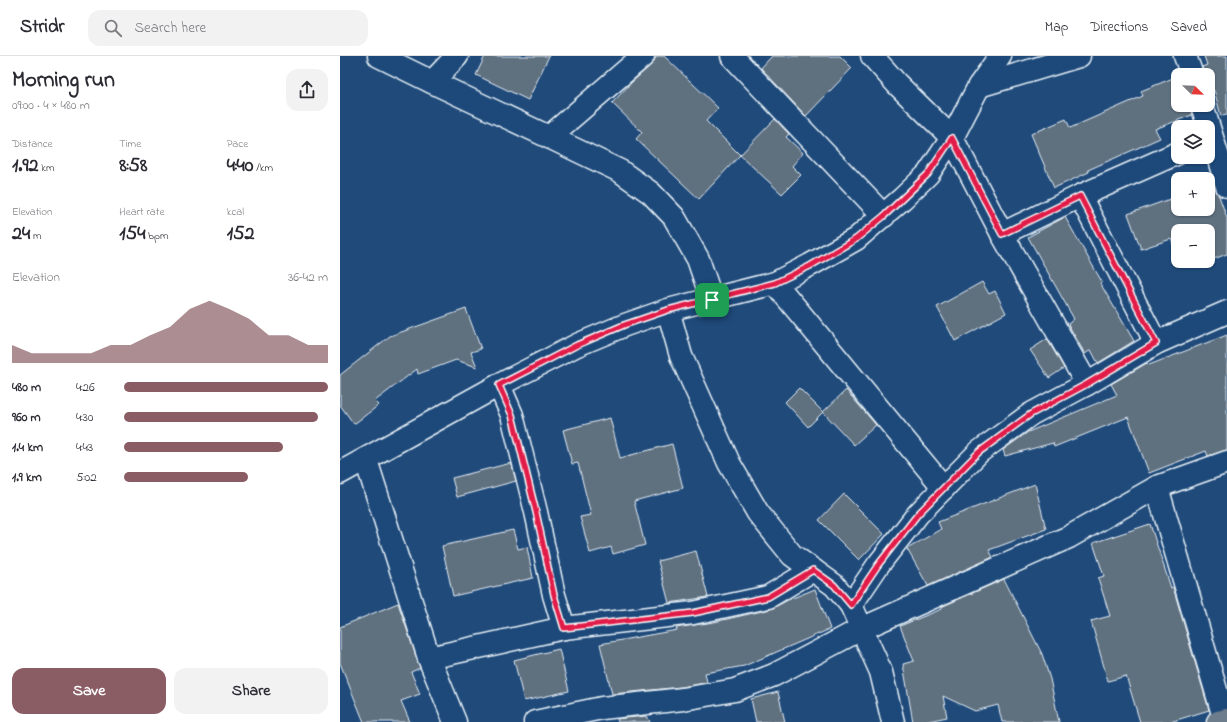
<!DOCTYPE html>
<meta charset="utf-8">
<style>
:root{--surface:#fff;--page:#f2f2f3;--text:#2b2b33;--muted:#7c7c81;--line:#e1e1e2;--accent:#8a5d65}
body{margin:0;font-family:"Indie Flower",sans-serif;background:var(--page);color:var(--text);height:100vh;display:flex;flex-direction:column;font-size:15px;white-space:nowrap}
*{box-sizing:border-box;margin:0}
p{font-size:13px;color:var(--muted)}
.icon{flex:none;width:22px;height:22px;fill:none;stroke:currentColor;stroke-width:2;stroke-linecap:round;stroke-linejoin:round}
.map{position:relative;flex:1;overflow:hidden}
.side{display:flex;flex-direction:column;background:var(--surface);width:340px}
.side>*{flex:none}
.needle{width:26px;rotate:113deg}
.buttons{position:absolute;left:831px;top:12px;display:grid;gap:8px}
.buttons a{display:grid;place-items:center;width:44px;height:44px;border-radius:8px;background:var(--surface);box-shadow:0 1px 3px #0004;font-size:20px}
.pin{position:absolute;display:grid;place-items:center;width:34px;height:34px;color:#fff;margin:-17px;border-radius:8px;box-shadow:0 2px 6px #0006}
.round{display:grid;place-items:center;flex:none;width:42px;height:42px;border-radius:12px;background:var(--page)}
.head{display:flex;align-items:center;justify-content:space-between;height:68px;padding:0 12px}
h1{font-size:22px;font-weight:700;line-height:30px}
.figures{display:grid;grid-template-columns:repeat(3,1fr);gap:6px;height:68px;padding:4px 12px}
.figures div{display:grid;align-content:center}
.figures b{font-size:20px;font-weight:700}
.figures small{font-size:11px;font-weight:400}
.figures p{font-size:11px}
.chart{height:112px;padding:8px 12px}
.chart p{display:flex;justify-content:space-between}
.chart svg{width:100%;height:72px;margin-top:4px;fill:var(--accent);opacity:.7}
.primary-button{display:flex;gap:8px;margin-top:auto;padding:8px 12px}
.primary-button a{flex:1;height:46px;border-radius:12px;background:var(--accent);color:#fff;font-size:16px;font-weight:700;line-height:46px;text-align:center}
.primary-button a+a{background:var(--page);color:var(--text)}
ul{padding:0 12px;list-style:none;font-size:13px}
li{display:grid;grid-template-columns:64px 48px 1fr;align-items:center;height:30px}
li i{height:10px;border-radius:5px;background:var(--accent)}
header{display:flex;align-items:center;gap:24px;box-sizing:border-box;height:56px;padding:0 20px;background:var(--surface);border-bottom:1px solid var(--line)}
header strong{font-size:19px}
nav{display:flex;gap:22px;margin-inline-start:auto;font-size:14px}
.search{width:280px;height:36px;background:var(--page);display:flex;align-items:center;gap:10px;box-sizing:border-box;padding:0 14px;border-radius:12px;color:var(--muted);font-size:15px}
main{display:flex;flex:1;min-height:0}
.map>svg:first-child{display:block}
.building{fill:#5f6f7f;stroke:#e8f1f8}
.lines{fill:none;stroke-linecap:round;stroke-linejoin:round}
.street-casing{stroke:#e8f1f8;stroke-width:25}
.highway-casing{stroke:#e8f1f8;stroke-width:25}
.street{stroke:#1f4a7a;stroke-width:22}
.highway{stroke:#6d7d8c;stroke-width:22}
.route-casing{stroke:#fff;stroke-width:8}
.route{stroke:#e11d48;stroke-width:5}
</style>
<header>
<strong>Stridr</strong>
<div class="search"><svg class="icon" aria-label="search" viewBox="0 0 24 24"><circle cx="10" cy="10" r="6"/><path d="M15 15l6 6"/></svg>Search here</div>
<nav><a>Map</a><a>Directions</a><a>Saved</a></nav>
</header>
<main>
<section class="side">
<div class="head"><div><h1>Morning run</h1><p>09:00 · 4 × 480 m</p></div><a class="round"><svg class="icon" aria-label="share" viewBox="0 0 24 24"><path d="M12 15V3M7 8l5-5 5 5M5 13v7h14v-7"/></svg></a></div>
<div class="figures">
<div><p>Distance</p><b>1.92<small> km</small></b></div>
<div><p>Time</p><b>8:58</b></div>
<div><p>Pace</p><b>4:40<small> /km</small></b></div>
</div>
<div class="figures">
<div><p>Elevation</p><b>24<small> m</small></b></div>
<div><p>Heart rate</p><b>154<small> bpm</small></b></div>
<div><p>kcal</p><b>152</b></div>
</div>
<div class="chart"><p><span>Elevation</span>36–42 m</p>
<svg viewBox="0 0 160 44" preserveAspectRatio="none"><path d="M0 44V33L10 38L20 38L30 38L40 38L50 33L60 33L70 27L80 22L90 11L100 6L110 11L120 17L130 27L140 27L150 33L160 33V44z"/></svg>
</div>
<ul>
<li><b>480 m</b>4:26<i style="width:100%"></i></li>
<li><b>960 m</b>4:30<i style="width:95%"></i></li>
<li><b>1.4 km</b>4:43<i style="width:78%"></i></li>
<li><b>1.9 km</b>5:02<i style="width:61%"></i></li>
</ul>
<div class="primary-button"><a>Save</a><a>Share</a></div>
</section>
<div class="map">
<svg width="887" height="666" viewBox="0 0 887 666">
<rect width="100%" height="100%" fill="#1f4a7a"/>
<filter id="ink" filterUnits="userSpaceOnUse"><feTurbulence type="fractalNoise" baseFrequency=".025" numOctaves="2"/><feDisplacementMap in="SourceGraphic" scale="8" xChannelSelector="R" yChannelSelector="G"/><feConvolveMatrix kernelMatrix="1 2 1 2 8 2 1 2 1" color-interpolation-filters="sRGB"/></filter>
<g filter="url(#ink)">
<!-- building -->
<g class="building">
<polygon points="145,0 209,0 188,44 136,19"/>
<polygon points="317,0 324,0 378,52 366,65 400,99 359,143 296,83 302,76 272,47 292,26 311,9"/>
<polygon points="432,0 500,0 512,12 466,60 421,12"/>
<polygon points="864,0 887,0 887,59 881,60 874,34 868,36 868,19 864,19 862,11 867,9"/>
<polygon points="838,20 838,49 850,49 852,59 815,73 820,82 748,114 749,116 714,132 691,78 726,63 730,72 803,40 801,35"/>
<polygon points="435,63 449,78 446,81 463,97 452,110 461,119 442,138 400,99"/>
<polygon points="874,131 879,140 887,162 887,198 852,211 850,205 868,205 868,175 838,175 838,201 831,183 801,193 788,158 830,143 831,147 838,144 838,153 868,153 868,133"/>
<polygon points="725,161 762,226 760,227 794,285 758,307 751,294 745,298 728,268 734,263 688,181"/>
<polygon points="642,226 649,238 655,235 666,257 615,285 597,251"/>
<polygon points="126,253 141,293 131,296 137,311 116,304 78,318 77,313 35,345 39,349 14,368 0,349 0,319 50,280"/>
<polygon points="887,279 887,394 868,400 866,395 809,417 788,361 714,391 713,387 665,400 663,394 688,376 777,339 771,328 807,307 809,309"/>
<polygon points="707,283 724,312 709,322 690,294"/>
<polygon points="459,332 483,356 468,371 445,346"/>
<polygon points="506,334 536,369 514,389 483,356"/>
<polygon points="270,362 280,402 332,388 343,432 294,445 305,489 273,498 271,491 250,497 240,461 251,459 238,407 232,408 223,374"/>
<polygon points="171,407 176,425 117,441 112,422"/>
<polygon points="695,428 706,473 649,494 653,501 588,530 567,493 601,473 598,466"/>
<polygon points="504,438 544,478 519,504 479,464"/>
<polygon points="810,468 831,532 833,531 869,654 830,666 800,666 786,620 768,625 751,565 770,560 758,522 764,520 753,487"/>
<polygon points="173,474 178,493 187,491 193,522 113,540 102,490"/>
<polygon points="356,495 368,541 329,547 318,505"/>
<polygon points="664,523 702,598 710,623 719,666 662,666 658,649 635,655 603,640 607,661 584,666 573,666 563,608 574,605 560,570 602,553 601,551"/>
<polygon points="475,533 490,573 404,610 365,617 367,626 365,627 341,631 272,638 260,588 337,574 336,572 374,566 431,553 448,544"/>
<polygon points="58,547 80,612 71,616 80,638 61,645 70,666 24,666 0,607 0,571"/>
<polygon points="219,593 229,635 184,645 174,604"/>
<polygon points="438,636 445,666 416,666 411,643"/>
<polygon points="307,660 310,666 278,666 277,663"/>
</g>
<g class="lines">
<defs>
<g id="street">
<polyline points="39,0 92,26 209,81 280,115 311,137 334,161 358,203 372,244"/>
<polyline points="392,0 544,160"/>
<polyline points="532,0 557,28 612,82 662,178 747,328"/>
<polyline points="845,0 852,19"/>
<polyline points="92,26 117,0"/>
<polyline points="639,30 739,0"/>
<polyline points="862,49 887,130"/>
<polyline points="209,81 303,0"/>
<polyline points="740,140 816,287"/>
<polyline points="662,178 740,140 838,97"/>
<polyline points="435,227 604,432"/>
<polyline points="328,254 341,300 389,407 418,457 452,499 494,529 511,549 541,616 553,666"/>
<polyline points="159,329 172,359 196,456 214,539 224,572"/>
<polyline points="26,404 89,602 115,666"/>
<polyline points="0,417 159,329 237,289 285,269 328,254 435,227 470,209 516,183 563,142 588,118 612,82 639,30 660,0"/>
<polyline points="817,431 885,665"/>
<polyline points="511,549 538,509 578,458 639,396 691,358 747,328 816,287 887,256"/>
<polyline points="89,602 224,572 353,557 428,541 473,514"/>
<polyline points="195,666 262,652 343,643 395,634 434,619 521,573 729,481 817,431 887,406"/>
</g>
<polyline id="highway" points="878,666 887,664"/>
</defs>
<!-- street casing -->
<use href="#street" class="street-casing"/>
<!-- highway casing -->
<use href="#highway" class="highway-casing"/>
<!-- street -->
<use href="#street" class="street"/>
<!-- highway -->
<use href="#highway" class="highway"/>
</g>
</g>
<g class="lines" filter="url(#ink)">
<defs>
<polygon id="route" points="612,82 662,178 740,140 816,287 747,328 691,358 639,396 578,458 538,509 511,549 494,529 473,514 428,541 353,557 224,572 214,539 196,456 172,359 159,329 237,289 284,269 328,254 435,227 470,210 516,183 544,160 588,118"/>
</defs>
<!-- route casing -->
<use href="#route" class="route-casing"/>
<!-- route -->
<use href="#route" class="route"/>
</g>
</svg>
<div class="buttons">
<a><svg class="needle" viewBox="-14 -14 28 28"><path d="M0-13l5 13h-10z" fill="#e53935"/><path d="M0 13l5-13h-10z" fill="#7c7c81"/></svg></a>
<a><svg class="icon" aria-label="layers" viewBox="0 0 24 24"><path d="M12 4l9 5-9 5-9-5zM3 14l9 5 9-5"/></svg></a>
<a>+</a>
<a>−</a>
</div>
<div class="pin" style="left:372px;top:244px;background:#1e9e55"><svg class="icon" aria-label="arrive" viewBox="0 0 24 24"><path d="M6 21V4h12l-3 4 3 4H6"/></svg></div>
</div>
</main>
